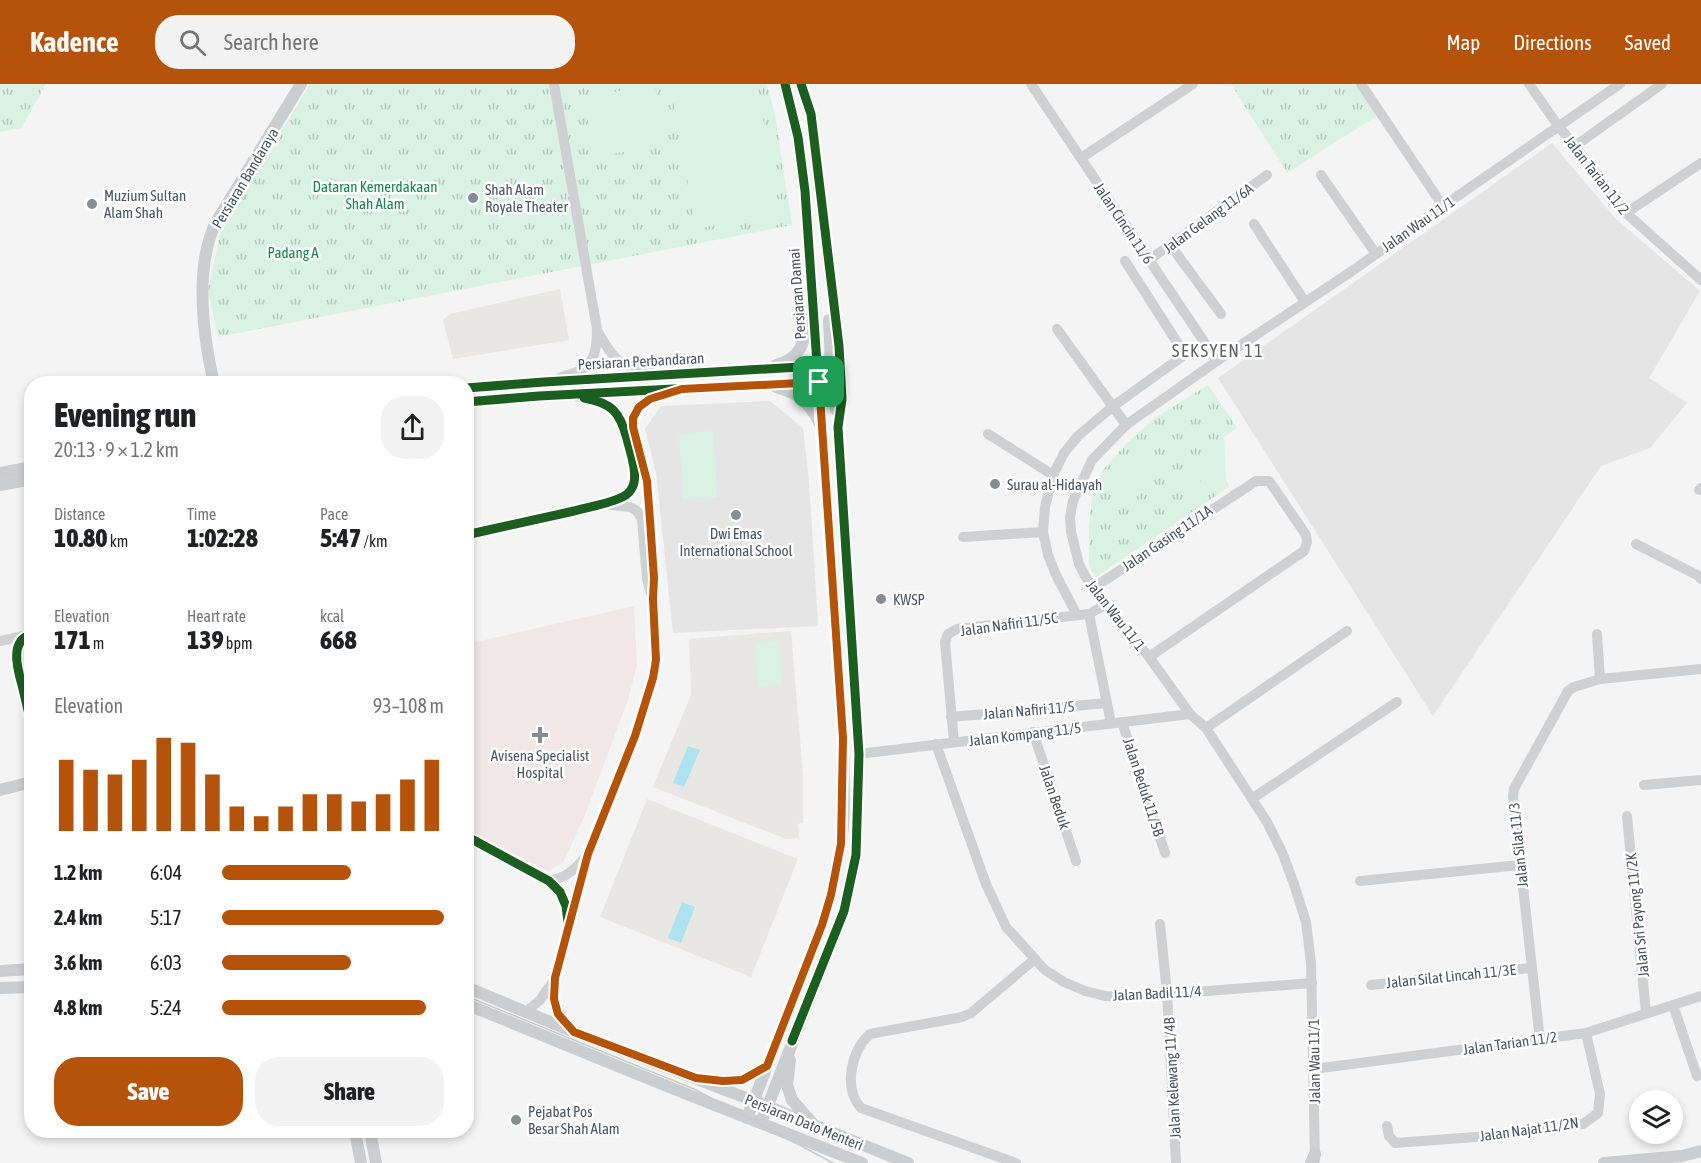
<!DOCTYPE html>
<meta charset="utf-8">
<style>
:root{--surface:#fff;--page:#f2f2f2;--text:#202124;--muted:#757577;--accent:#b45309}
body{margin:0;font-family:"Asap Condensed",sans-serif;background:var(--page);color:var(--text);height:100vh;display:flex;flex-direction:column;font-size:22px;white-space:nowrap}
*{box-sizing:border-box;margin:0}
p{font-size:20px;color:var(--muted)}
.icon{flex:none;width:33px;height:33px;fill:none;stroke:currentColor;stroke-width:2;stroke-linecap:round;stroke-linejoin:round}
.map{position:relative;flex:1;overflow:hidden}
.side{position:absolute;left:24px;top:292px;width:450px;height:762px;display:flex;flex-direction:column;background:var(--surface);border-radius:24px;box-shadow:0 3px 9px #0003}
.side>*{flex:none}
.tools{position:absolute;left:1629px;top:1006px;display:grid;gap:12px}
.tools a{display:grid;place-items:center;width:54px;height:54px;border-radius:50%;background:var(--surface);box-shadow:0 3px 9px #0003;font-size:30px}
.pin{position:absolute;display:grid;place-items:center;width:51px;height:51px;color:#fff;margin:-26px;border-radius:12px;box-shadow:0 3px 9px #0006}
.round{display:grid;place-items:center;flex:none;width:63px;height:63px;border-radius:24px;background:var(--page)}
.summary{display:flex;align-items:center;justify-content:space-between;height:102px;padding:0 30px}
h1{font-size:33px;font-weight:800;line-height:45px}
.stats{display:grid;grid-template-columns:repeat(3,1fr);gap:9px;height:102px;padding:6px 30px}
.stats div{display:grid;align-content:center}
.stats b{font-size:26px;font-weight:800}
.stats small{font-size:16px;font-weight:400}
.stats p{font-size:16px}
.chart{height:168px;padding:12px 30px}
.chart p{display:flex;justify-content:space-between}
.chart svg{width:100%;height:108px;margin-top:6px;stroke:var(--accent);stroke-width:6}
.primary-button{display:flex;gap:12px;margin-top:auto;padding:12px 30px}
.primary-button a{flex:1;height:69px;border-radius:24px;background:var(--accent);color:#fff;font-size:24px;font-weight:800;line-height:69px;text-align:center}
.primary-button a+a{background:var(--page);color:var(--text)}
ul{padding:0 30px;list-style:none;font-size:20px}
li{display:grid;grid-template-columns:96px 72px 1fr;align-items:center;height:45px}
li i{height:15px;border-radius:8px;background:var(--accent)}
header{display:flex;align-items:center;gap:36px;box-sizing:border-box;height:84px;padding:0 30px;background:var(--accent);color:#fff}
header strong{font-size:28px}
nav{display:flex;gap:33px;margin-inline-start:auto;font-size:21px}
.search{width:420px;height:54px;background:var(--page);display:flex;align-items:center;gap:15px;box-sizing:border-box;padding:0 21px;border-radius:24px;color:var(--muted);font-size:22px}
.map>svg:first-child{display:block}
.commercial{fill:#e8e7e3}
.education{fill:#e6e5e6}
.medical{fill:#f1e7e6}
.park{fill:url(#park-tufts)}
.pitch{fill:#d9f2e3}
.water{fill:#aee2f0}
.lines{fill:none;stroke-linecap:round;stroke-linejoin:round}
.minor{stroke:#ced0d2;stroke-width:10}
.major{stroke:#caced1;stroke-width:12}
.tram{stroke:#c9cacc;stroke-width:1.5}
.cycleway-casing{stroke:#fff;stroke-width:13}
.cycleway{stroke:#1b5e20;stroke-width:9}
.route-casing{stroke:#fff;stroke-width:12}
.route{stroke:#b45309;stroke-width:8}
.poi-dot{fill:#868d94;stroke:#fff;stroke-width:2}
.labels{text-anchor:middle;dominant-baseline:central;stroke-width:5;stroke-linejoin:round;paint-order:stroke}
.street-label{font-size:15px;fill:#4a5661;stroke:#fff}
.park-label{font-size:15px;fill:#17864f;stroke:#fff}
.poi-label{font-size:15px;fill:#4a5661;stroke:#fff;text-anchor:start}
.quarter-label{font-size:18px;letter-spacing:1.5px;fill:#5f6368;stroke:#fff}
</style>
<header>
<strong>Kadence</strong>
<div class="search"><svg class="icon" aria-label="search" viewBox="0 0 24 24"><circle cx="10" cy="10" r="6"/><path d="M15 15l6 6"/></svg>Search here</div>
<nav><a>Map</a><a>Directions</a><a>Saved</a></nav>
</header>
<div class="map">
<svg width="1701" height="1079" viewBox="0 0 1701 1079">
<defs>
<pattern id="park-tufts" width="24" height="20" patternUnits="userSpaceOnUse" patternTransform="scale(1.5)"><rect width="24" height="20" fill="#d9f2e3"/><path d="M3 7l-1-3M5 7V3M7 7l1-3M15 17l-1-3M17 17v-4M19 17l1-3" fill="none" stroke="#b2c7bb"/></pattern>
</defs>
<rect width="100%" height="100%" fill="#f4f4f4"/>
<!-- commercial -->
<g class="commercial">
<polygon points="560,205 569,256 453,275 443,236 450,230"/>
<polygon points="791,547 803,690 803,739 798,740 799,754 786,755 653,703 691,611 689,555"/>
<polygon points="647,715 798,775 751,893 600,833"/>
</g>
<!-- education -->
<g class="education">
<polygon points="1552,59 1616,135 1700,207 1649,294 1687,319 1650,364 1601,382 1433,632 1218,294"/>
<polygon points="770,317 803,344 809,397 818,539 817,542 673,549 656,388 645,345 661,322"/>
</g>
<!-- medical -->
<polygon class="medical" points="634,522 637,581 628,616 585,731 563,779 548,787 474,750 468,742 466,736 467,560"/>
<!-- park -->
<g class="park">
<polygon points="0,0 46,0 21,44 0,48"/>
<polygon points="310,0 767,0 775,31 792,141 218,253 208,207 220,149"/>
<polygon points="1231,0 1359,0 1380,30 1287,89"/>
<polygon points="1208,301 1237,344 1224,353 1226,396 1229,403 1096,493 1089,482 1089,442 1092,414 1102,387 1127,359 1155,334"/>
</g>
<!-- pitch -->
<g class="pitch">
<polygon points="670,0 757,0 780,130 696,145"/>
<polygon points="655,1 666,61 594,73 584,13"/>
<polygon points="713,347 717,413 683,415 679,350"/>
<polygon points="1222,368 1223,394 1207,394 1206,369"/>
<polygon points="1148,369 1165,386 1128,421 1111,403"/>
<polygon points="1185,386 1200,386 1201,410 1186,411"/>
<polygon points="779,557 782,601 758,603 755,558"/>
</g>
<!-- water -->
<g class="water">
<polygon points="688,662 700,666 684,703 673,699"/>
<polygon points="682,818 695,823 681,859 668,854"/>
</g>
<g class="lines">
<!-- minor -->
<g class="minor">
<path d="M 554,0 L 597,245 C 597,276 591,286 561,293"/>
<polyline points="1031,0 1217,277"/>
<polyline points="1361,0 1443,122"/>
<polyline points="1529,0 1559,43 1575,62 1626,129 1701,196"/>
<polyline points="1575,62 1662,0"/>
<polyline points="1081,74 1193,0"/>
<polyline points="1321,91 1376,170"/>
<polyline points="1626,129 1701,79"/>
<polyline points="1254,140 1305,218"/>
<polyline points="1171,162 1221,230"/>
<polyline points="1149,176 1267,91"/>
<polyline points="1057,245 1126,341"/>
<path d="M 598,248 C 612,273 620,285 651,288"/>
<path d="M 578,313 C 622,322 622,335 631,374 C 633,382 637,394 633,402 C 629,412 614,415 605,419"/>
<polyline points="988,350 1053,391"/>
<polyline points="1699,406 1701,404"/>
<polyline points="466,451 602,420 630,423 637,427 642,435 647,495 651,510"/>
<polyline points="963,453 1043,448"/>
<polyline points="1636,460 1699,492 1701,495"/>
<polyline points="1093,504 1256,397 1269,397 1274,404 1306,451 1307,458 1304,467 1149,573"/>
<polyline points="1089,530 1111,639"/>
<polyline points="1077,531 1056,491 1048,471 1043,448 1045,423 1053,391 1064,369 1078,352 1112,323 1183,272 1182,266 1125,177"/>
<polyline points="1597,550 1600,595"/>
<polyline points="0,557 27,551"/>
<polyline points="951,633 1107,619"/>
<polyline points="1122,638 1165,769"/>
<polyline points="1206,644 1347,547"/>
<polyline points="1033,648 1076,777"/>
<polyline points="954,658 945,558 948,550 957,545 1089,530 1105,521"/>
<polyline points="936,660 986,800 1006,843 1045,886 1064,898 1085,907 1105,912 1130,913 1312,899"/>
<polyline points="859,670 1190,630"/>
<polyline points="1644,701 1701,696"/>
<polyline points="1253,714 1397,618"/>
<polyline points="1627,732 1646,929"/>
<polyline points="466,752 549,797 560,808 566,822 568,837"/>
<path d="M 549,797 C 566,794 576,785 586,772"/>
<polyline points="1360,797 1520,781"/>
<polyline points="1160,840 1167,909 1176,1079"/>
<polyline points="1371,901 1531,884"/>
<polyline points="1673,921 1697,992"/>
<polyline points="526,928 540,916 555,895"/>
<path d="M 574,947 C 555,926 553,923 555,895 L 588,769 L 635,652 L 653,594 L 656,576 L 653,515 L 655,494 L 650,436 L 647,397 L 633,343 C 633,317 653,314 674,307"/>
<polyline points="1540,956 1513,713 1514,705 1568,607 1574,603 1600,595 1701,585"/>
<polyline points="1314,985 1586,949 1701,912"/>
<polyline points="1387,1042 1389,1052 1395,1059 1489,1052 1583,1040 1598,1029 1600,1010 1586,949"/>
<polyline points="1315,1076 1311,879 1306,838 1294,800 1282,768 1267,738 1206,644 1190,630 1149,573 1105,521 1085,492 1079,480 1071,448 1070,433 1073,417 1092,376 1126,341 1217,277 1355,185 1459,111 1620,0"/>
<path d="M 1016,1079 L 861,1024 C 843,1004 851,967 870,950 L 962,933 L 971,929 L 1035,875"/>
</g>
<!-- major -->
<g class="major">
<path d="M 776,281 C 802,275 805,255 810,233"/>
<polyline points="820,285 830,294 836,326"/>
<path d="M 819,298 C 836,278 829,260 829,236"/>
<path d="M 214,300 C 203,251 194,187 215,140 L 301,0"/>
<path d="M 776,303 C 800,310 809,318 820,340"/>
<polyline points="466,304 544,298 817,282"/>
<polyline points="466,318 539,312 767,300 819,298"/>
<polyline points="0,389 32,383"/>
<polyline points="0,401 32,395"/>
<path d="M 32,550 C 7,557 19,589 23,605 C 26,618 29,630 32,643"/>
<polyline points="0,706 32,698"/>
<polyline points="0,887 32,885"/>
<polyline points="466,903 574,948 754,1017 908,1079"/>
<polyline points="0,904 32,903"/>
<polyline points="466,920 674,1005 862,1079"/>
<polyline points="790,976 787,1001 792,1016 813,1040"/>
<polyline points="712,996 723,997 742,996 767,982"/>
<path d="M 747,1034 L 822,841 C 830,815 838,788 841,760 C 846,725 843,689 843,654 L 805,107 L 798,53 L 785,0"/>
<polyline points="761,1039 844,827 856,771 859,670 838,343 842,315 839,262 811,30 801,0"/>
<polyline points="355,1047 361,1079"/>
<polyline points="370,1047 376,1079"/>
<polyline points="1311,1079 1315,1070"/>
<polyline points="1604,1079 1682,1072 1701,1067"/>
</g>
<!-- tram -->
<g class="tram">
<polyline points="0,891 32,889"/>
<polyline points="466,912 694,1005 833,1079"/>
</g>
<defs>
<g id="cycleway">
<polyline points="466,304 544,298 817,282"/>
<polyline points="466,318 539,312 767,300 819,298"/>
<path d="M 466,451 C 502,443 538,435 574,427 C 588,423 614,419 626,411 C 629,409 631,406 632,404 C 639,392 630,367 627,355 C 620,328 612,319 584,314"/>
<path d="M 32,550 C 7,557 19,589 23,605 C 26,618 29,630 32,643"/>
<polyline points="466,752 549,797 560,808 566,822 568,838"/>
<path d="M 555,895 L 588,769 L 635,652 L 653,594 L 656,576 L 653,515 L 655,494 L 650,436 L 647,397 L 633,343 C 633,314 660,312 682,305"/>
<polyline points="792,957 844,827 856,771 859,670 838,343 842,315 839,262 811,30 801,0"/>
<polyline points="767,982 822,841 831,811 841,760 843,654 805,107 798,53 785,0"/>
</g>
</defs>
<!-- cycleway casing -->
<use href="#cycleway" class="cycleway-casing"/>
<!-- cycleway -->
<use href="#cycleway" class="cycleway"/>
</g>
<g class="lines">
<defs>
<polygon id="route" points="819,298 843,654 841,760 831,811 822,841 767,982 742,996 723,997 696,994 574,948 558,930 554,915 555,894 588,770 635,652 653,594 656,576 653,515 654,494 650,436 647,397 633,343 633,334 639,323 650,315 682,305"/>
</defs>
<!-- route casing -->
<use href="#route" class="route-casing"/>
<!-- route -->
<use href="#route" class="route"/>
</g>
<!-- markers -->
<g class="poi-dot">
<circle cx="473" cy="114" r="6"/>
<circle cx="92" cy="120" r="6"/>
<circle cx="995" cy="400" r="6"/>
<circle cx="736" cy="431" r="6"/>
<circle cx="881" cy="515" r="6"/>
<path d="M537 642h6v6h6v6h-6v6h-6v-6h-6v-6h6z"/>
<circle cx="516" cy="1036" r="6"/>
</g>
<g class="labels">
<!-- street labels -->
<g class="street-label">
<text transform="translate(1597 91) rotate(52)">Jalan Tarian 11/2</text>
<text transform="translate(245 94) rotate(-59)">Persiaran Bandaraya</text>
<text transform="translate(1208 134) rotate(-36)">Jalan Gelang 11/6A</text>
<text transform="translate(1124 139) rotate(56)">Jalan Cincin 11/6</text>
<text transform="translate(1418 140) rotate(-35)">Jalan Wau 11/1</text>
<text transform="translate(797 210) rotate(-94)">Persiaran Damai</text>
<text transform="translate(641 277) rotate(-3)">Persiaran Perbandaran</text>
<text transform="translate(1167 454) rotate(-34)">Jalan Gasing 11/1A</text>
<text transform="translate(1116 531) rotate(52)">Jalan Wau 11/1</text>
<text transform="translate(1009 540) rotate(-8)">Jalan Nafiri 11/5C</text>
<text transform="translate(1029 626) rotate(-5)">Jalan Nafiri 11/5</text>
<text transform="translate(1025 650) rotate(-7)">Jalan Kompang 11/5</text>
<text transform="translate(1144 703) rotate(72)">Jalan Beduk 11/5B</text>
<text transform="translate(1055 713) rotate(71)">Jalan Beduk</text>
<text transform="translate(1518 761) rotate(-96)">Jalan Silat 11/3</text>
<text transform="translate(1637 831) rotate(-96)">Jalan Sri Payong 11/2K</text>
<text transform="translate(1451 892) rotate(-6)">Jalan Silat Lincah 11/3E</text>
<text transform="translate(1157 909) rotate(-3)">Jalan Badil 11/4</text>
<text transform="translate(1510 959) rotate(-8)">Jalan Tarian 11/2</text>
<text transform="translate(1314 977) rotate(-91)">Jalan Wau 11/1</text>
<text transform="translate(1172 994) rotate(-93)">Jalan Kelewang 11/4B</text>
<text transform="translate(804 1038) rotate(22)">Persiaran Dato Menteri</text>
<text transform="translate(1529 1045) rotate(-8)">Jalan Najat 11/2N</text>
</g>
<!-- park labels -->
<g class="park-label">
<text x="375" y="102">Dataran Kemerdakaan<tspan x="375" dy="17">Shah Alam</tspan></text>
<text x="293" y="168">Padang A</text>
</g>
<!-- poi labels -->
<g class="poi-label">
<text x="485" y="105">Shah Alam<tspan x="485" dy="17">Royale Theater</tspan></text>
<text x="104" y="111">Muzium Sultan<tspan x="104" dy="17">Alam Shah</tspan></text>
<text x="1007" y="400">Surau al-Hidayah</text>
<text x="736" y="449" text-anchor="middle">Dwi Emas<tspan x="736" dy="17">International School</tspan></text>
<text x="893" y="515">KWSP</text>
<text x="540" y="671" text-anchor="middle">Avisena Specialist<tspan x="540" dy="17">Hospital</tspan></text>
<text x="528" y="1027">Pejabat Pos<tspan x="528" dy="17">Besar Shah Alam</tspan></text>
</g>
<!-- quarter labels -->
<g class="quarter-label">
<text x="1218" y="266">SEKSYEN 11</text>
</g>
</g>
</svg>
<div class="tools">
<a><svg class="icon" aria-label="layers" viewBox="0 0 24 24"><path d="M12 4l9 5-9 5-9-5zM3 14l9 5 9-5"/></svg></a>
</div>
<div class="pin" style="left:819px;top:298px;background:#1e9e55"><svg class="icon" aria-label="arrive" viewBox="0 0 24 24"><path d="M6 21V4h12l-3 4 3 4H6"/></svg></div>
<section class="side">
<div class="summary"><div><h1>Evening run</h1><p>20:13 · 9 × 1.2 km</p></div><a class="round"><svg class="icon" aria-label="share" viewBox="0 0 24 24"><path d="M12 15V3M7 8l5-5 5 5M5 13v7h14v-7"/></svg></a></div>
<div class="stats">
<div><p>Distance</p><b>10.80<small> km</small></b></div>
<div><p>Time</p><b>1:02:28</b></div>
<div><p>Pace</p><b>5:47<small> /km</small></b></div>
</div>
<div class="stats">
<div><p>Elevation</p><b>171<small> m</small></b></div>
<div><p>Heart rate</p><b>139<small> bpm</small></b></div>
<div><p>kcal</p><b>668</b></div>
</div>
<div class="chart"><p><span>Elevation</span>93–108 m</p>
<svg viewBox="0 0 160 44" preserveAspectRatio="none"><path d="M5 44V15M15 44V19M25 44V21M35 44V15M45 44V6M55 44V8M65 44V21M75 44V34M85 44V38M95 44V34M105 44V29M115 44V29M125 44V32M135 44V29M145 44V23M155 44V15"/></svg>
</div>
<ul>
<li><b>1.2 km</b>6:04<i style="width:58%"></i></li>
<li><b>2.4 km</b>5:17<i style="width:100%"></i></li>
<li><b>3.6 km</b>6:03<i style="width:58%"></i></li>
<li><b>4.8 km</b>5:24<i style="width:92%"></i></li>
</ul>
<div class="primary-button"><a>Save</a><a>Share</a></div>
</section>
</div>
